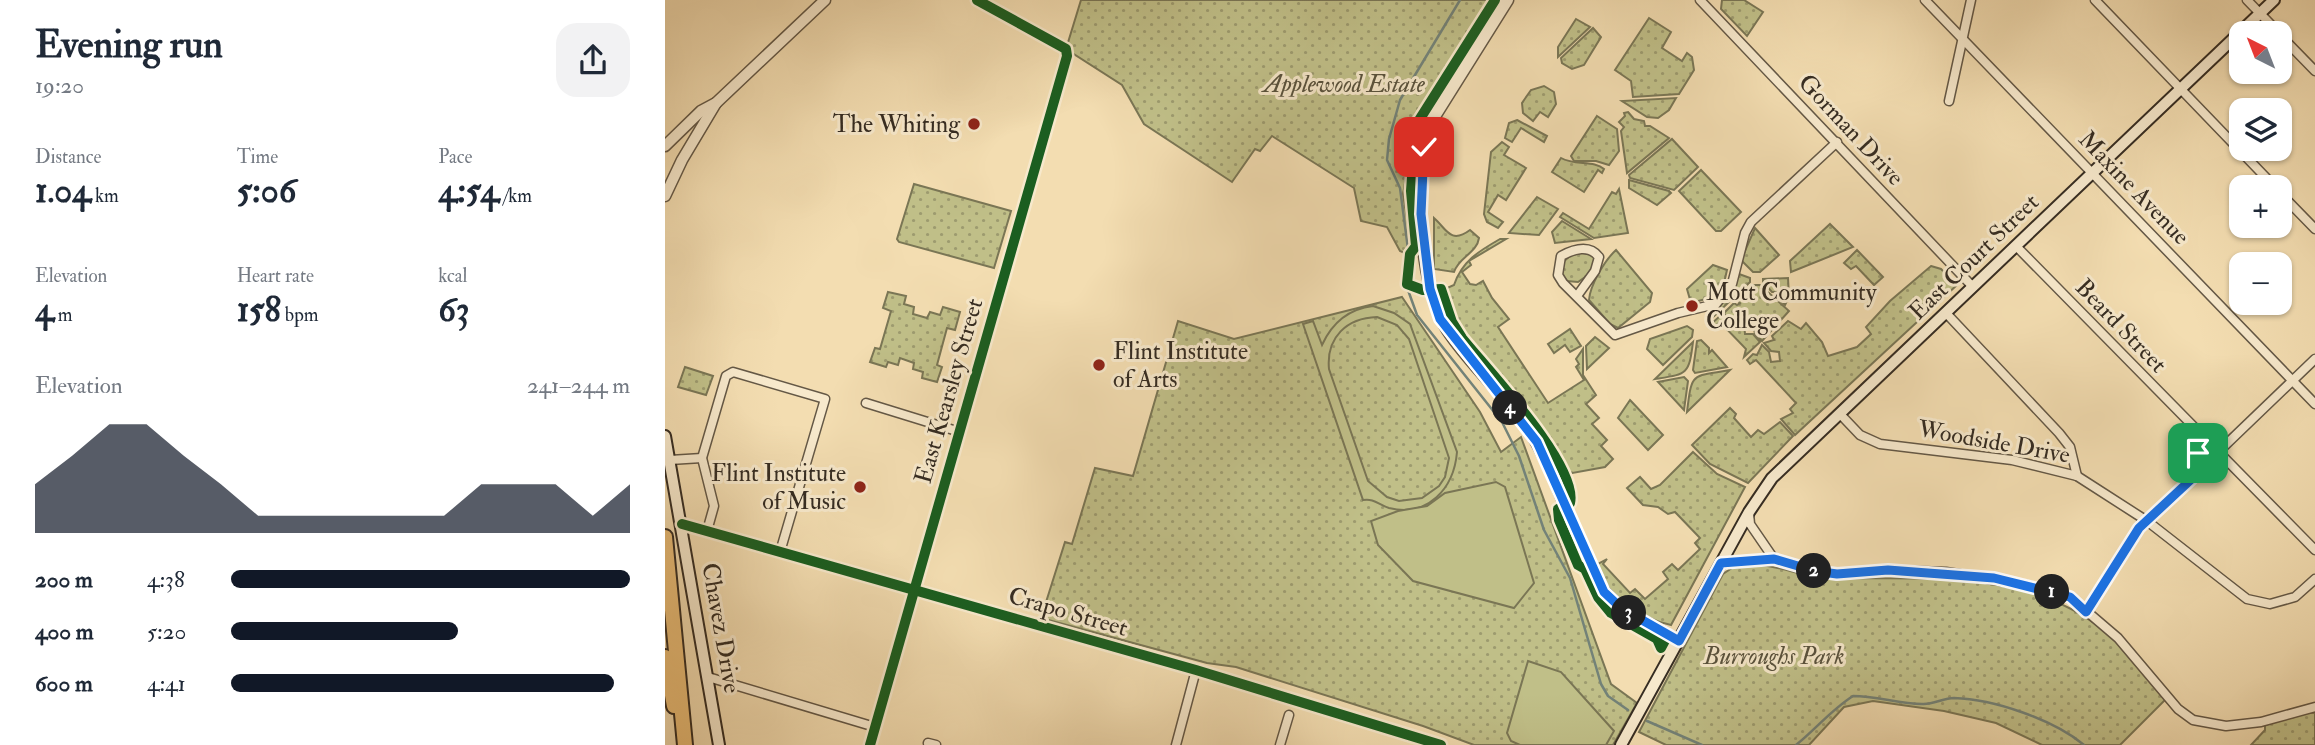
<!DOCTYPE html>
<meta charset="utf-8">
<style>
:root{--surface:#fff;--page:#f2f2f3;--text:#1f2937;--muted:#747a83;--accent:#111827}
body{margin:0;font-family:"IM FELL Double Pica",serif;background:var(--page);color:var(--text);height:100vh;display:flex;flex-direction:column;font-size:26px;white-space:nowrap}
*{box-sizing:border-box;margin:0}
p{font-size:23px;color:var(--muted)}
.icon{flex:none;width:38px;height:38px;fill:none;stroke:currentColor;stroke-width:2;stroke-linecap:round;stroke-linejoin:round}
.map{position:relative;flex:1;overflow:hidden}
.sheet{display:flex;flex-direction:column;background:var(--surface);width:665px}
.sheet>*{flex:none}
.needle{width:46px;rotate:318deg}
.controls{position:absolute;left:1564px;top:21px;display:grid;gap:14px}
.controls a{display:grid;place-items:center;width:63px;height:63px;border-radius:14px;background:var(--surface);box-shadow:0 2px 5px #0004;font-size:35px}
.pin{position:absolute;display:grid;place-items:center;width:60px;height:60px;color:#fff;margin:-30px;border-radius:14px;box-shadow:0 4px 10px #0006}
.km{position:absolute;width:35px;height:35px;margin:-18px;border-radius:50%;background:#222;color:#fff;font-size:19px;line-height:35px;text-align:center}
.round{display:grid;place-items:center;flex:none;width:74px;height:74px;border-radius:21px;background:var(--page)}
.headline{display:flex;align-items:center;justify-content:space-between;height:119px;padding:0 35px}
h1{font-size:38px;font-weight:700;line-height:52px}
.figures{display:grid;grid-template-columns:repeat(3,1fr);gap:10px;height:119px;padding:7px 35px}
.figures div{display:grid;align-content:center}
.figures b{font-size:35px;font-weight:700}
.figures small{font-size:19px;font-weight:400}
.figures p{font-size:19px}
.chart{height:196px;padding:14px 35px}
.chart p{display:flex;justify-content:space-between}
.chart svg{width:100%;height:126px;margin-top:7px;fill:var(--accent);opacity:.7}
ul{padding:0 35px;list-style:none;font-size:23px}
li{display:grid;grid-template-columns:112px 84px 1fr;align-items:center;height:52px}
li i{height:18px;border-radius:9px;background:var(--accent)}
main{display:flex;flex:1;min-height:0}
.map>svg:first-child{display:block}
.green{fill:url(#green-dots);stroke:#7a7655;stroke-width:2}
.pitch{fill:#c0bf88;stroke:#7a7655;stroke-width:2;fill-rule:evenodd}
.lines{fill:none;stroke-linecap:round;stroke-linejoin:round}
.stream{stroke:#738278;stroke-width:2.5}
.minor-casing{stroke:#645846;stroke-width:11}
.tertiary-casing{stroke:#645846;stroke-width:13}
.secondary-casing{stroke:#352c22;stroke-width:14}
.motorway-casing{stroke:#352c22;stroke-width:18}
.minor{stroke:#f7e9cc;stroke-width:8}
.tertiary{stroke:#f7e9cc;stroke-width:10}
.secondary{stroke:#f7e9cc;stroke-width:10}
.motorway{stroke:#eabe78;stroke-width:14}
.cycleway-casing{stroke:#f7e9cc;stroke-width:15}
.cycleway{stroke:#1b5e20;stroke-width:10}
.route-casing{stroke:#fff;stroke-width:14}
.route{stroke:#1a73e8;stroke-width:9}
.poi-dot{fill:#8f2418;stroke:#f7e9cc;stroke-width:2.5}
.labels{text-anchor:middle;dominant-baseline:central;stroke-width:6;stroke-linejoin:round;paint-order:stroke}
.park-label{font-size:24px;font-style:italic;fill:#58513c;stroke:#f7e9cc}
.poi-label{font-size:24px;fill:#352c22;stroke:#f7e9cc;text-anchor:end}
.street-label{font-size:24px;fill:#352c22;stroke:#f7e9cc}
</style>
<main>
<section class="sheet">
<div class="headline"><div><h1>Evening run</h1><p>19:20</p></div><a class="round"><svg class="icon" aria-label="share" viewBox="0 0 24 24"><path d="M12 15V3M7 8l5-5 5 5M5 13v7h14v-7"/></svg></a></div>
<div class="figures">
<div><p>Distance</p><b>1.04<small> km</small></b></div>
<div><p>Time</p><b>5:06</b></div>
<div><p>Pace</p><b>4:54<small> /km</small></b></div>
</div>
<div class="figures">
<div><p>Elevation</p><b>4<small> m</small></b></div>
<div><p>Heart rate</p><b>158<small> bpm</small></b></div>
<div><p>kcal</p><b>63</b></div>
</div>
<div class="chart"><p><span>Elevation</span>241–244 m</p>
<svg viewBox="0 0 160 44" preserveAspectRatio="none"><path d="M0 44V27L10 17L20 6L30 6L40 17L50 27L60 38L70 38L80 38L90 38L100 38L110 38L120 27L130 27L140 27L150 38L160 27V44z"/></svg>
</div>
<ul>
<li><b>200 m</b>4:38<i style="width:100%"></i></li>
<li><b>400 m</b>5:20<i style="width:57%"></i></li>
<li><b>600 m</b>4:41<i style="width:96%"></i></li>
</ul>
</section>
<div class="map">
<svg width="1650" height="745" viewBox="0 0 1650 745">
<defs>
<pattern id="green-dots" width="8" height="8" patternUnits="userSpaceOnUse" patternTransform="scale(1.75)"><rect width="8" height="8" fill="#c0bf88"/><path d="M2 2h.1M6 6h.1" fill="none" stroke="#9d9b6f" stroke-width="1.8" stroke-linecap="round"/></pattern>
</defs>
<rect width="100%" height="100%" fill="#f3ddb1"/>
<filter id="stains"><feTurbulence type="fractalNoise" baseFrequency=".00286" numOctaves="4"/><feColorMatrix values="0 0 0 0 .2 0 0 0 0 .09 0 0 0 0 .02 0 0 0 .5 -.17"/></filter>
<radialGradient id="worn" r=".72"><stop offset=".6" stop-color="#630" stop-opacity="0"/><stop offset="1" stop-color="#630" stop-opacity=".3"/></radialGradient>
<!-- green -->
<g class="green">
<polygon points="416,0 830,0 751,125 738,194 746,244 742,254 735,251 722,227 696,221 689,188 607,136 595,151 590,149 567,182 479,124 457,85 401,49"/>
<polygon points="1057,0 1079,0 1098,12 1082,36 1056,9"/>
<polygon points="984,18 1006,32 997,48 1017,61 1022,53 1027,57 1029,70 1014,94 968,97 966,81 950,70"/>
<polygon points="911,19 925,27 893,57 893,47"/>
<polygon points="928,28 936,37 919,65 907,69 897,63 896,58"/>
<polygon points="879,86 889,92 891,104 883,117 875,112 868,121 858,113 857,103 866,90"/>
<polygon points="1011,98 1004,110 993,118 982,117 957,101"/>
<polygon points="963,112 969,119 979,121 980,126 985,126 1004,138 962,173 956,131 959,127 954,122 960,116 959,113"/>
<polygon points="932,116 952,129 954,151 944,165 931,161 909,161 906,156"/>
<polygon points="852,120 882,136 879,142 856,128 847,142 840,138 844,123"/>
<polygon points="1007,139 1033,167 1009,190 965,178 964,175"/>
<polygon points="837,142 844,147 839,155 861,168 841,200 833,195 823,212 838,222 833,228 822,222 819,214 826,152"/>
<path d="M 896,158 C 910,166 929,160 939,169 L 937,173 L 933,170 L 919,192 L 887,172 Z"/>
<polygon points="1036,170 1076,212 1056,231 1051,231 1014,191"/>
<polygon points="964,180 1004,191 1006,193 992,205 964,188"/>
<polygon points="249,184 346,211 329,268 234,242 232,239"/>
<polygon points="954,189 963,233 929,238 895,217 898,213 924,229 947,192 951,194"/>
<polygon points="872,197 893,209 874,235 844,233"/>
<path d="M 769,218 C 781,228 785,245 805,230 L 814,238 C 812,253 794,257 789,272 L 769,269 Z"/>
<polygon points="897,221 926,239 890,243 887,232"/>
<polygon points="1165,224 1188,247 1126,272 1125,261"/>
<polygon points="1090,228 1114,255 1095,272 1088,272 1076,260"/>
<path d="M 835,239 L 841,239 L 804,261 L 806,265 L 797,272 L 805,284 L 811,285 L 818,281 L 827,298 L 844,319 L 833,327 L 883,403 L 919,380 L 911,367 L 914,364 L 911,359 L 918,349 L 918,375 L 931,395 L 921,404 L 934,418 L 927,424 L 942,440 L 936,446 L 948,459 L 940,467 L 902,474 L 782,319 L 773,292 L 789,285 C 797,261 814,251 835,239 Z"/>
<path d="M 951,250 L 987,293 L 985,302 L 953,328 L 945,324 L 924,300 C 925,285 940,260 951,250 Z"/>
<polygon points="1192,250 1218,277 1209,285 1191,266 1186,269 1179,263"/>
<polygon points="921,252 928,255 930,262 923,275 913,282 902,281 896,273 896,264 906,255"/>
<polygon points="1048,265 1062,270 1059,283 1052,293 1045,288 1050,295 1048,297 1026,303 1022,289"/>
<polygon points="1266,266 1276,269 1292,285 1130,435 1116,419 1128,413 1125,409 1131,403 1091,360 1085,364 1082,360 1088,354 1092,355 1097,345 1104,352 1106,362 1115,361 1114,352 1106,351 1099,343 1109,340 1107,336 1123,321 1136,329 1141,323 1157,342 1163,356 1192,347 1206,334 1201,327 1225,301"/>
<polygon points="1074,274 1085,278 1085,282 1044,321 1042,314 1066,294"/>
<polygon points="1123,278 1124,297 1120,305 1110,295 1112,292 1107,292 1098,282 1098,279"/>
<polygon points="1088,285 1095,285 1124,311 1097,341 1090,334 1088,323 1079,324 1080,334 1088,334 1095,342 1079,357 1081,349 1055,322 1049,327 1046,324 1055,316 1061,316 1059,313 1069,303 1072,305 1075,303 1072,300"/>
<polygon points="223,292 241,296 239,304 249,307 248,314 262,318 265,312 275,315 278,307 295,312 290,330 282,328 272,365 277,367 272,382 257,378 258,372 248,369 249,363 235,358 233,365 223,362 221,367 205,362 210,348 215,349 226,311 218,308"/>
<polygon points="737,297 815,412 836,452 856,437 946,684 972,703 948,745 809,745 758,726 571,667 542,663 376,618 400,542 407,544 430,468 468,476 513,321 569,339"/>
<polygon points="1022,326 1028,330 1027,337 998,365 982,349 985,339"/>
<polygon points="905,329 916,346 905,352 900,345 889,353 883,344"/>
<polygon points="930,337 944,348 922,369 921,346"/>
<polygon points="1036,340 1044,348 1044,353 1047,350 1062,367 1030,373 1028,370 1032,341"/>
<path d="M 1028,342 C 1024,375 1022,374 990,379 Z"/>
<polygon points="20,367 48,376 41,395 13,387"/>
<path d="M 1065,370 L 1022,412 C 1027,371 1026,377 1065,370 Z"/>
<polygon points="1019,377 1023,381 1019,410 993,382"/>
<polygon points="965,400 998,435 983,450 953,418"/>
<polygon points="1065,408 1071,414 1069,418 1086,437 1093,430 1099,434 1115,422 1128,436 1083,483 1045,464 1027,445"/>
<path d="M 1028,452 L 1052,474 L 1080,487 L 1006,625 C 977,619 944,596 932,570 L 933,564 L 942,559 L 938,564 L 965,593 L 970,589 L 980,599 L 1003,579 L 998,572 L 1007,564 L 1013,570 L 1035,549 L 1030,543 L 1035,538 L 1010,512 L 1003,514 L 993,507 L 978,505 L 962,488 L 975,477 L 986,489 L 995,485 Z"/>
<path d="M 1088,565 C 1113,564 1136,577 1161,578 C 1256,580 1360,567 1440,631 C 1464,649 1482,676 1501,699 L 1455,745 L 1377,745 L 1331,723 L 1279,711 L 1208,701 L 1179,707 L 1144,745 L 1001,745 L 974,732 L 1058,574 L 1067,568 Z"/>
<polygon points="1639,712 1650,713 1650,745 1586,745 1600,730 1600,725"/>
</g>
<!-- pitch -->
<g class="pitch">
<path d="M 708,306 L 729,313 L 745,324 L 792,452 C 789,488 763,518 724,508 C 714,505 709,498 698,500 L 638,324 L 648,321 L 657,345 C 667,323 683,309 708,306 ZM 712,317 L 732,325 L 744,339 L 784,458 L 780,477 L 774,486 L 757,498 L 734,501 L 722,497 L 703,481 L 664,369 C 661,337 682,318 712,317 Z"/>
<polygon points="831,482 840,487 869,583 849,608 748,581 713,545 706,521 733,511 762,506 780,493"/>
<polygon points="863,661 896,672 949,731 941,745 855,745 846,741 842,733"/>
</g>
<g class="lines">
<!-- stream -->
<g class="stream">
<polyline points="743,249 735,188 722,160 724,139 735,100 795,0"/>
<polyline points="743,290 752,315 837,422 854,456 879,530 905,578 936,684 943,696 963,710"/>
<polyline points="982,721 1037,745"/>
<path d="M 1131,745 C 1151,729 1166,710 1188,696 C 1212,696 1234,704 1257,704 C 1268,705 1278,698 1289,698 C 1329,699 1389,720 1419,745"/>
</g>
<defs>
<g id="minor">
<polyline points="1035,0 1308,287"/>
<polyline points="1260,0 1650,404"/>
<polyline points="1430,0 1610,187"/>
<polyline points="1582,0 1614,33"/>
<polyline points="1615,35 1650,71"/>
<polyline points="1284,101 1306,0"/>
<polyline points="1615,193 1650,229"/>
<polyline points="1351,246 1650,550"/>
<path d="M 912,296 L 930,271 L 934,257 C 924,244 909,249 896,256 L 893,275 L 898,283 L 950,335 L 1013,313 L 1051,304 L 1067,284 L 1080,233 L 1086,222 L 1172,142"/>
<polyline points="1281,313 1394,433 1405,447 1412,476"/>
<polyline points="201,403 295,432"/>
<polyline points="1175,414 1195,435 1215,444 1347,460 1412,476 1482,521 1582,599 1605,604 1630,597 1650,579"/>
<polyline points="1532,433 1533,473"/>
<polyline points="5,460 37,458"/>
<polyline points="1084,513 1085,524 1109,559"/>
<polyline points="17,524 531,670 776,745"/>
<polyline points="42,531 49,506 37,458 61,376 68,372 160,399 115,552"/>
<polyline points="1056,563 1109,559 1150,571 1173,574 1223,570 1281,572 1361,585 1405,597 1453,638 1513,709 1528,720 1561,726 1596,722 1650,707"/>
<polyline points="1421,612 1474,528 1650,359"/>
<polyline points="43,677 210,727"/>
<polyline points="263,743 271,745"/>
<polyline points="511,745 531,670"/>
<polyline points="615,745 624,715"/>
</g>
<g id="tertiary">
<path d="M 843,0 L 769,118 C 746,165 753,286 782,330 C 808,370 848,401 871,442 C 898,490 910,545 939,592 L 956,608 L 1014,641"/>
<polyline points="0,146 36,111 51,103 160,0"/>
<polyline points="0,196 17,160 51,103"/>
<polyline points="205,745 402,56 401,49 312,0"/>
</g>
<g id="secondary">
<polyline points="0,436 54,745"/>
<polyline points="956,745 1084,512 1107,478 1609,0"/>
</g>
<g id="motorway">
<polyline points="0,537 20,745"/>
<polyline points="0,657 9,706"/>
</g>
</defs>
<!-- minor casing -->
<use href="#minor" class="minor-casing"/>
<!-- tertiary casing -->
<use href="#tertiary" class="tertiary-casing"/>
<!-- secondary casing -->
<use href="#secondary" class="secondary-casing"/>
<!-- motorway casing -->
<use href="#motorway" class="motorway-casing"/>
<!-- minor -->
<use href="#minor" class="minor"/>
<!-- tertiary -->
<use href="#tertiary" class="tertiary"/>
<!-- secondary -->
<use href="#secondary" class="secondary"/>
<!-- motorway -->
<use href="#motorway" class="motorway"/>
<defs>
<g id="cycleway">
<path d="M 830,0 L 751,125 L 746,191 L 751,246 L 745,254 L 742,284 L 758,290 L 776,289 L 787,322 L 797,338 C 821,368 914,466 905,503 L 893,509 L 894,520 L 913,565 L 920,569 L 933,597 L 946,613 L 992,639 L 996,648 L 1003,635"/>
<polyline points="17,524 531,670 776,745"/>
<polyline points="205,745 402,56 401,49 312,0"/>
</g>
</defs>
<!-- cycleway casing -->
<use href="#cycleway" class="cycleway-casing"/>
<!-- cycleway -->
<use href="#cycleway" class="cycleway"/>
</g>
<g class="lines">
<defs>
<polyline id="route" points="759,147 756,214 765,289 775,319 872,442 939,592 956,608 1014,641 1056,563 1109,559 1150,571 1172,574 1223,570 1329,578 1405,597 1421,612 1474,528 1533,473 1533,453"/>
</defs>
<!-- route casing -->
<use href="#route" class="route-casing"/>
<!-- route -->
<use href="#route" class="route"/>
</g>
<!-- markers -->
<g class="poi-dot">
<circle cx="309" cy="124" r="7"/>
<circle cx="1027" cy="306" r="7"/>
<circle cx="434" cy="365" r="7"/>
<circle cx="195" cy="487" r="7"/>
</g>
<g class="labels">
<!-- park labels -->
<g class="park-label">
<text x="679" y="84">Applewood Estate</text>
<text x="1109" y="656">Burroughs Park</text>
</g>
<!-- poi labels -->
<g class="poi-label">
<text x="295" y="124">The Whiting</text>
<text x="1041" y="292" text-anchor="start">Mott Community<tspan x="1041" dy="28">College</tspan></text>
<text x="448" y="351" text-anchor="start">Flint Institute<tspan x="448" dy="28">of Arts</tspan></text>
<text x="181" y="473">Flint Institute<tspan x="181" dy="28">of Music</tspan></text>
</g>
<!-- street labels -->
<g class="street-label">
<text transform="translate(1186 130) rotate(47)">Gorman Drive</text>
<text transform="translate(1469 188) rotate(46)">Maxine Avenue</text>
<text transform="translate(1309 257) rotate(-44)">East Court Street</text>
<text transform="translate(1456 326) rotate(46)">Beard Street</text>
<text transform="translate(284 391) rotate(-74)">East Kearsley Street</text>
<text transform="translate(1329 442) rotate(10)">Woodside Drive</text>
<text transform="translate(403 612) rotate(16)">Crapo Street</text>
<text transform="translate(56 628) rotate(80)">Chavez Drive</text>
</g>
</g>
<rect width="100%" height="100%" filter="url(#stains)"/>
<rect width="100%" height="100%" fill="url(#worn)"/>
</svg>
<div class="controls">
<a><svg class="needle" viewBox="-14 -14 28 28"><path d="M0-13l5 13h-10z" fill="#e53935"/><path d="M0 13l5-13h-10z" fill="#747a83"/></svg></a>
<a><svg class="icon" aria-label="layers" viewBox="0 0 24 24"><path d="M12 4l9 5-9 5-9-5zM3 14l9 5 9-5"/></svg></a>
<a>+</a>
<a>−</a>
</div>
<div class="pin" style="left:1533px;top:453px;background:#1e9e55"><svg class="icon" aria-label="arrive" viewBox="0 0 24 24"><path d="M6 21V4h12l-3 4 3 4H6"/></svg></div>
<div class="pin" style="left:759px;top:147px;background:#d93025"><svg class="icon" aria-label="check" viewBox="0 0 24 24"><path d="M5 12l5 5 9-10"/></svg></div>
<b class="km" style="left:1387px;top:592px">1</b>
<b class="km" style="left:1149px;top:571px">2</b>
<b class="km" style="left:964px;top:613px">3</b>
<b class="km" style="left:845px;top:408px">4</b>
</div>
</main>
